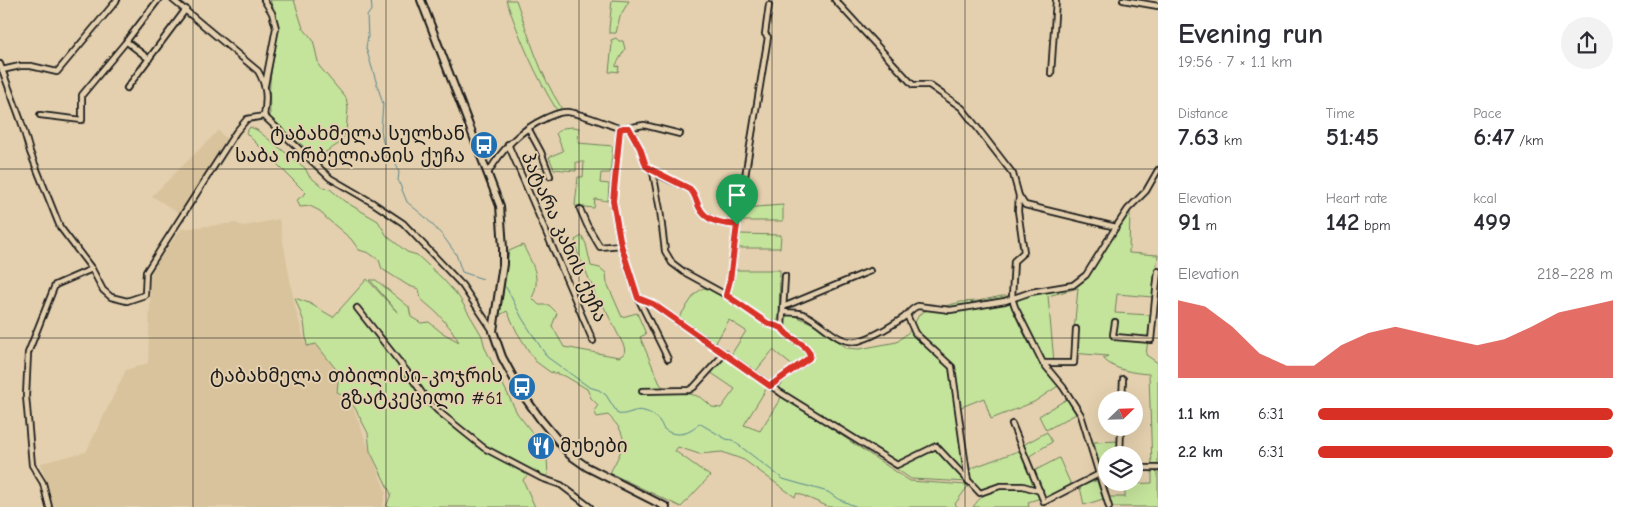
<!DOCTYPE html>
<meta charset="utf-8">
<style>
:root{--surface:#fff;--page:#f2f2f3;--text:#2b2b33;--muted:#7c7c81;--accent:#d93025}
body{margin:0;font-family:"Comic Neue","Noto Sans Georgian",sans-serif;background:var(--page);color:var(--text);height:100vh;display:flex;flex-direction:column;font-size:19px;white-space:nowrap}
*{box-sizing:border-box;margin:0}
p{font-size:16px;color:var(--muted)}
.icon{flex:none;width:28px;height:28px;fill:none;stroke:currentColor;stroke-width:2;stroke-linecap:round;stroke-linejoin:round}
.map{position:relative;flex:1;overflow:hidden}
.details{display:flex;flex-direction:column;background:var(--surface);width:475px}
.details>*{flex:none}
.needle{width:32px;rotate:67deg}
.fabs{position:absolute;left:1098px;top:391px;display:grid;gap:10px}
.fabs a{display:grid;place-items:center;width:45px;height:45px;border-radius:50%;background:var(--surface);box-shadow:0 5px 20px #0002;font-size:25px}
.pin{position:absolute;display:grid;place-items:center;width:42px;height:42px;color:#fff;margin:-51px -21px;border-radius:50% 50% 50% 0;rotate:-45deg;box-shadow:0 0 5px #0007}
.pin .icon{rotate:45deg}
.round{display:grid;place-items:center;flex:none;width:52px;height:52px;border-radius:26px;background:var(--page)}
.head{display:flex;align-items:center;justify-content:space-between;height:85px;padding:0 20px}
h1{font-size:28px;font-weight:700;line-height:38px}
.metrics{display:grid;grid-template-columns:repeat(3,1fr);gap:8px;height:85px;padding:5px 20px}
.metrics div{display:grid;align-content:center}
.metrics b{font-size:25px;font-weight:700}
.metrics small{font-size:14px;font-weight:400}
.metrics p{font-size:14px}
.chart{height:140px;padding:10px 20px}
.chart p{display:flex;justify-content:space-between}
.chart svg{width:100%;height:90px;margin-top:5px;fill:var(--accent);opacity:.7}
ul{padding:0 20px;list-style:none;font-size:16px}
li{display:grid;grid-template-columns:80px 60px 1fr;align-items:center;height:38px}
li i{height:12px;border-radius:6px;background:var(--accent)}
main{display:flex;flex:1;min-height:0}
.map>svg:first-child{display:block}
.built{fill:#d8c39d}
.green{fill:#c4e39b;stroke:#70805c}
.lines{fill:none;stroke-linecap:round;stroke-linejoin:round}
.stream{stroke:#56868f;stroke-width:1}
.street-casing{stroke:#1c1c1c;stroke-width:8}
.secondary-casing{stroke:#1c1c1c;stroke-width:10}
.street{stroke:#e4d0ae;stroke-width:4.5}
.secondary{stroke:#e4d0ae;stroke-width:6}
.route-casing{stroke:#fff;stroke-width:10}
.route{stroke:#d93025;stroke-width:6}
.grid{fill:none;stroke:#1c1c1c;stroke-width:1;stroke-opacity:0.55}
.labels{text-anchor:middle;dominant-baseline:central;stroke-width:4;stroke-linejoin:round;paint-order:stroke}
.poi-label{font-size:19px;fill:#1c1c1c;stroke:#e4d0ae;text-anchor:end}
.street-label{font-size:19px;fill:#1c1c1c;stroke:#e4d0ae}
</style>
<main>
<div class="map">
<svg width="1158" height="507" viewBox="0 0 1158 507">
<rect width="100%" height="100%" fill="#e4d0ae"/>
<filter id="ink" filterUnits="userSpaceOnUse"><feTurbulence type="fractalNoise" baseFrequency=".02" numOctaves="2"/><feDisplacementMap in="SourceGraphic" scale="10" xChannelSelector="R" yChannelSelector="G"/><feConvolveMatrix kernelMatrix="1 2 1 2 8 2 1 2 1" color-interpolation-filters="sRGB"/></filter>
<g filter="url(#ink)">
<!-- built -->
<g class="built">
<polygon points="218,131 227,139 180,214 152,196"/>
<polygon points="279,219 295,307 306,346 316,345 339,373 336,393 351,403 386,492 382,507 52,507 41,463 86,452 126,370 148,363 151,271 181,229 235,223 244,226"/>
</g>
<!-- green -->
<g class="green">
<path d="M 270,0 L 294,0 L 303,28 L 313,40 L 319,66 L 346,98 L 348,108 L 346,132 L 340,143 L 321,155 L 315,156 L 270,118 C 270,106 269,94 270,82 C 273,51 283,30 270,0 Z"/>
<path d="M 506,0 L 516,0 C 529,36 540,75 561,107 L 558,112 C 535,75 521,41 506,0 Z"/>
<polygon points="612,0 629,1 620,16 616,33 609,33 609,29"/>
<polygon points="616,38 619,41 623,41 625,49 616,65 616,67 619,66 618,72 613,71 611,72 609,72 612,44 611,40"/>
<polygon points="250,127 257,130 305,168 309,176 324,188 330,189 344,201 378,221 387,236 407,252 417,255 442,278 459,297 482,336 485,348 517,413 541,444 547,458 548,476 541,480 528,474 523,480 535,507 386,507 391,494 370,451 368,433 355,408 345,396 337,392 339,373 316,344 307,346 304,322 295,298 309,303 333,317 367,279 399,314 370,280 376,280 409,307 411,317 421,323 429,322 441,332 459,342 451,329 437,313 421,299 419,289 409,286 382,269 379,260 369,253 359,250 351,239 325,217 320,211 310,206 300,207 297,200 306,193 246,133"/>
<polygon points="573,127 579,128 578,143 613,146 610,173 601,173 600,183 609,184 608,201 595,199 594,208 575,206 578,177 583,177 584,162 576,162 576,171 554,169 549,157 563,151 556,133 563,128"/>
<polygon points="783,205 783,221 740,221 743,208"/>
<path d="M 1130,210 L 1129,253 L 1158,255 L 1153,297 L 1117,294 L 1115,313 L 1151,315 L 1146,355 L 1158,363 L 1158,466 L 1152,467 L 1149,374 C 1134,373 1113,370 1103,358 L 1108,356 L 1072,353 L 1078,288 L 1048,296 L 1054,362 L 1044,362 L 1015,303 L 1023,296 L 1057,288 L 1068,288 L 1086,277 L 1115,229 Z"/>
<polygon points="739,234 781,235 780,248 737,248"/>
<path d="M 582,236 L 586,244 L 591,266 L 600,268 L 606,273 L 607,283 L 622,317 L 637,313 L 646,334 L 640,337 L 660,384 L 670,393 C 689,394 698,392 712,407 L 721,408 L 735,389 L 710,372 L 725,355 L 768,386 L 744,425 L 760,431 L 782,396 L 910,481 L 967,485 L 968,486 L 955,504 L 958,507 L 829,507 L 797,493 L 795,497 L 744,460 L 722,452 L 699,454 L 678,447 L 675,451 L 710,476 L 681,507 L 610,473 C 623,447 632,438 608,415 L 597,417 L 594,411 L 598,405 L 591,398 L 587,389 L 565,376 L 550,372 L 535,361 L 517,332 L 507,311 L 500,315 L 509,251 L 523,245 C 532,264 542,277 532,298 L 539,305 L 549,305 L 557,313 L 552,326 L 564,347 L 619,357 L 625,353 L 624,346 L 603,305 L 596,299 L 593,288 L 577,251 L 575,240 Z"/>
<polygon points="733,270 780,270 779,318 776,322 773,322 729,296"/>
<polygon points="703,288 710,289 769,324 774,326 782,322 784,311 818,326 847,348 859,349 897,342 911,330 918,340 950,368 968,482 911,479 778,389 794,367 773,350 755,372 731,355 746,331 729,320 715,344 678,319 695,294"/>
<path d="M 1002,296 L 1009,296 C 1018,329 1037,360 1058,386 L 1034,402 L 991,419 L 984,398 L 959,408 L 953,366 L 916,333 L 913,326 L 919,315 L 925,311 L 961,302 L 978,301 Z"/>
<polygon points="1067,399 1076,414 1046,430 1039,416"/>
<polygon points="1047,432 1052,442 1028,457 1023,445"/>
<polygon points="1119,441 1118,455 1106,455 1106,468 1100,469 1094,442"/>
<polygon points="1021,450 1038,489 1000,485 980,492 970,482 969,469"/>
<polygon points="1059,458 1072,487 1045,500 1034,471"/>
<polygon points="1152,468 1158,468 1158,507 1109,507 1106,497 1125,497 1125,484 1152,483"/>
<polygon points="1094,481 1097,481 1103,499 1084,505 1080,487"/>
<path d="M 1023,487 L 1039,491 L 1041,498 L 1028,502 L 1029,507 L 973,507 C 987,487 1000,488 1023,487 Z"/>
</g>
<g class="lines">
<!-- stream -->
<g class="stream">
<polyline points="371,0 372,9 367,16 368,36 366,48 383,104 381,130 383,142 391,158 396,163 399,173 398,180 407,202 425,217 443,236 456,254 462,272 483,279"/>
<path d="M 506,287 L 522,318 L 547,357 L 589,387 L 599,390 L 606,395 L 618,414 C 627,416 635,408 644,411 C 651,413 656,416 660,422 C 662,424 662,427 664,429 C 675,438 692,434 699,423 L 726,439 L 732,440 L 783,479 L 828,492 L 838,499 L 857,507"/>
</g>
<defs>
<g id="street">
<path d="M 173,0 L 258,71 C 267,86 267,99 264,116"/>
<polyline points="264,0 272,13 276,28 265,85"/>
<polyline points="835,0 913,85 929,85 962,108 1013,174 1019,196 1018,211 1024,252 1014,261 1012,298 1015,307 1043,363 1063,387 1081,415 1109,507"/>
<polyline points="1123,0 1158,6"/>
<polyline points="127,42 149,59"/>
<polyline points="0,64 21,121 30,152 60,227 92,269 103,290 111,297 127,301 145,295 146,272 236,132 247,119 264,116"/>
<polyline points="2,70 20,66 31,66 57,72 117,0"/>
<polyline points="1051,74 1056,0"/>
<polyline points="127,88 186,9"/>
<polyline points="40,115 82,120 82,95 125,43 158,0"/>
<polyline points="264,116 330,178 373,203 403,223 462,285 493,331"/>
<polyline points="528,128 541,152 550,176"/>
<polyline points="629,128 640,148 646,166 653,172 660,210 665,251 672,263 684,272 726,295 767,323 782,328 785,276"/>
<polyline points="620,129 644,125 680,134"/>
<polyline points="508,144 593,341"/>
<path d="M 653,172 L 690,189 C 696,195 696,201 699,207 C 706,222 722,223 737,225"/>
<path d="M 488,173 C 503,148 520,130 546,118 C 553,115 560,111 568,112 C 584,114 601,122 616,127 L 620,129 L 613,193 L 613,201 L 621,245 L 630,274 L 638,298 L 668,359"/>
<polyline points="1019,196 1025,205 1116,227"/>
<polyline points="580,209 587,225 600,247 621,245"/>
<polyline points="726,295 730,280 737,225 768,37 765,34 769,5"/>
<polyline points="638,298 653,304 781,393 897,465 936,446 980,493 1000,486 1023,486 1040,491"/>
<polyline points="783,307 870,271"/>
<polyline points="357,308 408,373 427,400 438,411 484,448 541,478 561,485 590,507"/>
<path d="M 783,312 C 790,313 797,312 803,314 C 822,321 836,345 858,341 C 871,338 891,326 903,318 C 909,314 911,308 918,306 L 950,310 L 969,307 L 1005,301 L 1031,292 L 1073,285 L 1086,275 L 1116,227 L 1128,209 L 1146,191 L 1158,170"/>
<polyline points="907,315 915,333 952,367 968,481"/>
<polyline points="1115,322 1113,335 1115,337 1151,340 1158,271"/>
<polyline points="1043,363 1074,363 1076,329"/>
<path d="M 770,386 L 807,360 L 810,355 C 807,342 788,340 782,328"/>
<polyline points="642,391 689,390 694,387 725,353"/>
<polyline points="1122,400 1123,379"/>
<polyline points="1012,424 1044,502 1099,474"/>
<polyline points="1120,455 1121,428"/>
<polyline points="1134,468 1158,468"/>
<polyline points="1098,471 1106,470"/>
<polyline points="49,507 43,483 32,465 26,396 28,353 55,285 92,269"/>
</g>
<polyline id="secondary" points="421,0 500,206 503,248 503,264 493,331 502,357 521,392 541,420 570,455 587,467 666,507"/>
</defs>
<!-- street casing -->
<use href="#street" class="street-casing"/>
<!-- secondary casing -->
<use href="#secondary" class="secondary-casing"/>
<!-- street -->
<use href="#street" class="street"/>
<!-- secondary -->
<use href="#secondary" class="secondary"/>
</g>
</g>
<g class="lines" filter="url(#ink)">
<defs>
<path id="route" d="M 624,128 L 629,128 L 640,148 L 646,166 L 650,169 L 690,189 C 696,195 696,201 699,207 C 706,222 722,223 737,225 L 730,280 L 726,295 L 767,323 L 782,328 C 788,340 807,342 810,355 L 809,358 L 770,386 L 653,304 L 638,298 L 621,245 L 613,201 L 620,129 Z"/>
</defs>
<!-- route casing -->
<use href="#route" class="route-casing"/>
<!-- route -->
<use href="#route" class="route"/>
</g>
<!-- grid -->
<path class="grid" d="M 193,0 L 193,507M 386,0 L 386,507M 579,0 L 579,507M 772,0 L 772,507M 965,0 L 965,507M 0,169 L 1158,169M 0,338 L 1158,338"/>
<!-- icons -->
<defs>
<symbol id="bus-disc" viewBox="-11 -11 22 22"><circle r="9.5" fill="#1f6fb2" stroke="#e4d0ae"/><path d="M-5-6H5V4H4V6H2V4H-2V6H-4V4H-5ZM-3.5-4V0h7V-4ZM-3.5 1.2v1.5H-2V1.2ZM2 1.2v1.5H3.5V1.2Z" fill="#fff"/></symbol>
<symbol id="restaurant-disc" viewBox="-11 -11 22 22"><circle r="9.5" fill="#1f6fb2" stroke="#e4d0ae"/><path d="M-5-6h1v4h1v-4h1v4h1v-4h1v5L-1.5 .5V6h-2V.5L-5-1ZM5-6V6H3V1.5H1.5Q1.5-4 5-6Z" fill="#fff"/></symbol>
</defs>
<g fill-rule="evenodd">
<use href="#bus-disc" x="468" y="129" width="32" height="32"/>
<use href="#bus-disc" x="506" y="371" width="32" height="32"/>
<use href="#restaurant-disc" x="525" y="430" width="32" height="32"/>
</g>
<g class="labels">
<!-- poi labels -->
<g class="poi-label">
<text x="465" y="134">ტაბახმელა სულხან<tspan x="465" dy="22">საბა ორბელიანის ქუჩა</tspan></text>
<text x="503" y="376">ტაბახმელა თბილისი-კოჯრის<tspan x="503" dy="22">გზატკეცილი #61</tspan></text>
<text x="560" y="446" text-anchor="start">მუხები</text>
</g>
<!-- street labels -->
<g class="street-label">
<text transform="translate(564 237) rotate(66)">პატარა კახის ქუჩა</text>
</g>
</g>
</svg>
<div class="fabs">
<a><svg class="needle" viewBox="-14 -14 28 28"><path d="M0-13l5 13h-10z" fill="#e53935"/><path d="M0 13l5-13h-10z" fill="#7c7c81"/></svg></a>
<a><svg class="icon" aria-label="layers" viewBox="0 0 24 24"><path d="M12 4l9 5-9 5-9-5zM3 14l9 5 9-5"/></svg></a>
</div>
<div class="pin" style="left:737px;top:225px;background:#1e9e55"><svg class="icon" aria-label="arrive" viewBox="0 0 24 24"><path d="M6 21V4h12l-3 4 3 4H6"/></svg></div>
</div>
<section class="details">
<div class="head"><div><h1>Evening run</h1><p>19:56 · 7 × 1.1 km</p></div><a class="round"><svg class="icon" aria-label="share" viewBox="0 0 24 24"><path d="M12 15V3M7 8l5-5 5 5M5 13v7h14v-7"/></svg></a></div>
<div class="metrics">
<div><p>Distance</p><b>7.63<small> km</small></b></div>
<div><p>Time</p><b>51:45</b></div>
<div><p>Pace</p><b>6:47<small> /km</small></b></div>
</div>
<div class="metrics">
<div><p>Elevation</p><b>91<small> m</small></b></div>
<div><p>Heart rate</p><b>142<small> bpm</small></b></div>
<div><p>kcal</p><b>499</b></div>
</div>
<div class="chart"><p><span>Elevation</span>218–228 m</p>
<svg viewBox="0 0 160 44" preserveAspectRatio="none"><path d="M0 44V6L10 9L20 19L30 32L40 38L50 38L60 28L70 22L80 19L90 22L100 25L110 28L120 25L130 19L140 12L150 9L160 6V44z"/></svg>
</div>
<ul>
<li><b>1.1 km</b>6:31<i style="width:100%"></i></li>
<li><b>2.2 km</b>6:31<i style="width:100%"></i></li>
</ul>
</section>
</main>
